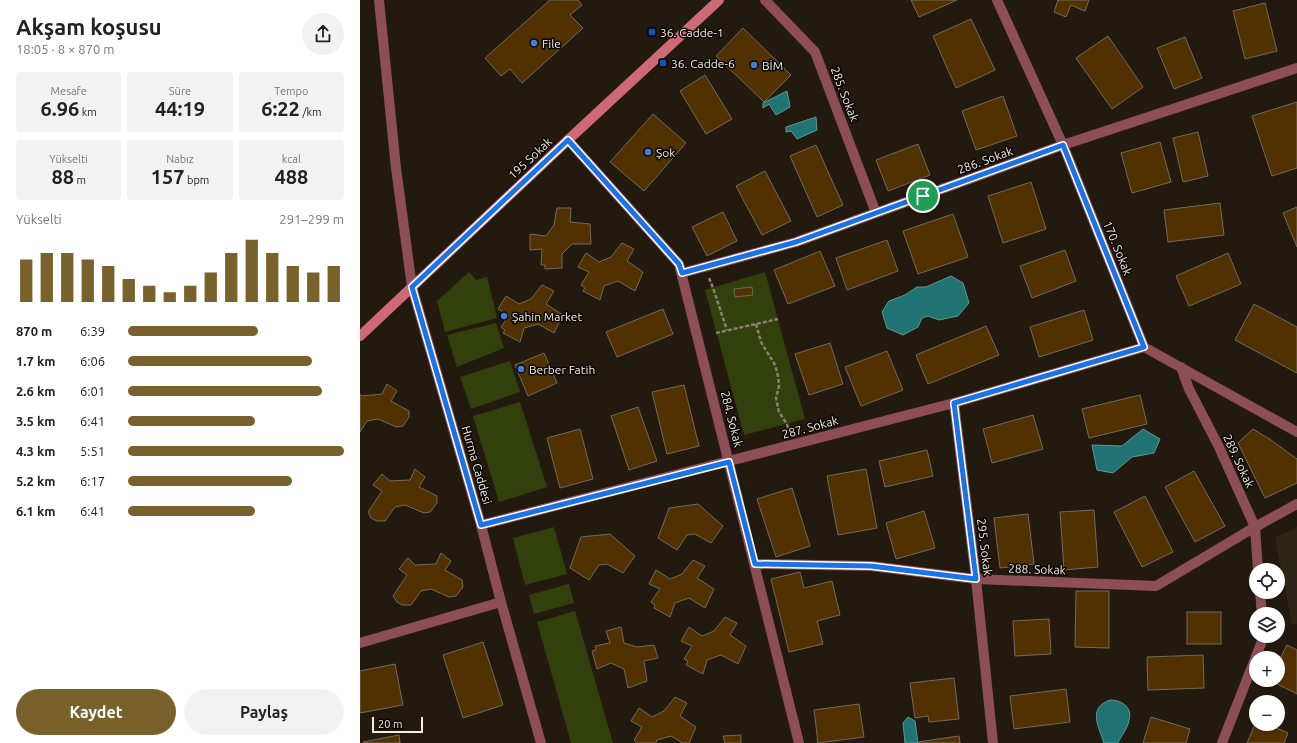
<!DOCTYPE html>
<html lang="tr">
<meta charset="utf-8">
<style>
:root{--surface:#fff;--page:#f2f2f2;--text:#222;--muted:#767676;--accent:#79612b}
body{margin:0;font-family:Ubuntu,sans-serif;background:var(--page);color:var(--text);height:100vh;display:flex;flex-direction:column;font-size:15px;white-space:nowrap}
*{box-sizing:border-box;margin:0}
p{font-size:13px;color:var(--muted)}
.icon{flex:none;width:22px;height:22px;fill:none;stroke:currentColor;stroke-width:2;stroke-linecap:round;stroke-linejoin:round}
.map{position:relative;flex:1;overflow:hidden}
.drawer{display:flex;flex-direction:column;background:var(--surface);width:360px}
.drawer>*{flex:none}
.tools{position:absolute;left:889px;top:563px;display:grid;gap:8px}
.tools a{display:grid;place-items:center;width:36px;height:36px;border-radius:50%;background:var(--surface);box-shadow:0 1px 3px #0004;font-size:20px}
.scale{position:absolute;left:12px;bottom:10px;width:51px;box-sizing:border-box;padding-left:4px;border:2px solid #f3ede6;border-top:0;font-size:11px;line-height:14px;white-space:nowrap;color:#f3ede6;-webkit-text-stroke:3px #090603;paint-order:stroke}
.pin{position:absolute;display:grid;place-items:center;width:34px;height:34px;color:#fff;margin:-17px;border:2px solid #fff;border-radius:50%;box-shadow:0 1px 4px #0007}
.round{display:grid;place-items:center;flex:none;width:42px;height:42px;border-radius:21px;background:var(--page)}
.summary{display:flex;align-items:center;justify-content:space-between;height:68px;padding:0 16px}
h1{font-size:22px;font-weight:700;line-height:30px}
.metrics{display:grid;grid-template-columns:repeat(3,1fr);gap:6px;height:68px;padding:4px 16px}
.metrics div{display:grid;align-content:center;border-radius:4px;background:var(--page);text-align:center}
.metrics b{font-size:20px;font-weight:700}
.metrics small{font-size:11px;font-weight:400}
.metrics p{font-size:11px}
.chart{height:112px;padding:8px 16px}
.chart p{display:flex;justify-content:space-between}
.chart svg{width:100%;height:72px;margin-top:4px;stroke:var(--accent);stroke-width:6}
.button{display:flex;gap:8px;margin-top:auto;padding:8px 16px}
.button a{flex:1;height:46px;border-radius:24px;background:var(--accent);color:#fff;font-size:16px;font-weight:700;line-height:46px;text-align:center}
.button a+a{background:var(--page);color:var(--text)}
ul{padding:0 16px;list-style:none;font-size:13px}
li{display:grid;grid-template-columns:64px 48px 1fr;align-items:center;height:30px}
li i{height:10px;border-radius:5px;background:var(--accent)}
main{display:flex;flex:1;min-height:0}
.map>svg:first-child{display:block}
.education{fill:#2f2516}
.green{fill:#32400c}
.water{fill:#207373;stroke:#5f9896}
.building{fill:#513100;stroke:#746a5d}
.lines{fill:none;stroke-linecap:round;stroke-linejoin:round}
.path{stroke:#898178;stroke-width:2.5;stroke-dasharray:4 2;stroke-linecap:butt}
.street{stroke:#8d4f55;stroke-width:10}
.secondary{stroke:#ce6a76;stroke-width:10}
.route-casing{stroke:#fff;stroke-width:8}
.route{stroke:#1a73e8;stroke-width:5}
.transit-dot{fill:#1a4fb4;stroke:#090603;stroke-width:1.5}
.shop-dot{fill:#3f7fe0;stroke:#090603;stroke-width:1.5}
.labels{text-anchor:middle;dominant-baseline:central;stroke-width:3;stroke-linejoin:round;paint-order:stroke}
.poi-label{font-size:12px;fill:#f3ede6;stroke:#090603;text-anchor:start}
.street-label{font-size:12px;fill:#f3ede6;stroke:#090603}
</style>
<main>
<section class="drawer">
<div class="summary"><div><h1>Akşam koşusu</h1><p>18:05 · 8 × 870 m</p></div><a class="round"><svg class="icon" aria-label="share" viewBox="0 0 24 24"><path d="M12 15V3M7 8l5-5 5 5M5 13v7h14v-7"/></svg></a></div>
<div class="metrics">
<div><p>Mesafe</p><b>6.96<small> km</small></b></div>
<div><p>Süre</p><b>44:19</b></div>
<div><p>Tempo</p><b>6:22<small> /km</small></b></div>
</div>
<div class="metrics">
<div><p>Yükselti</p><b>88<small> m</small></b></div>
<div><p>Nabız</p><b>157<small> bpm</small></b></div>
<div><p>kcal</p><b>488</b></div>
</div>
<div class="chart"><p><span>Yükselti</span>291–299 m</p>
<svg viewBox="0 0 160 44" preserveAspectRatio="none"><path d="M5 44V18M15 44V14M25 44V14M35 44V18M45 44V22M55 44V30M65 44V34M75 44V38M85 44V34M95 44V26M105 44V14M115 44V6M125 44V14M135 44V22M145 44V26M155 44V22"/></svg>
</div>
<ul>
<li><b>870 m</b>6:39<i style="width:60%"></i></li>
<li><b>1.7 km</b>6:06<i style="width:85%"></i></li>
<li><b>2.6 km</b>6:01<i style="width:90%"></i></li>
<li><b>3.5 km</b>6:41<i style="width:59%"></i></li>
<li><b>4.3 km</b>5:51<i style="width:100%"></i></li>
<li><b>5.2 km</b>6:17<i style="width:76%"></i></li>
<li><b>6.1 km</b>6:41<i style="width:59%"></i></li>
</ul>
<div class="button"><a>Kaydet</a><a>Paylaş</a></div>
</section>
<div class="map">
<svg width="937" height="743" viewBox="0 0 937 743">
<rect width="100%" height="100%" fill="#231a0f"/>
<!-- education -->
<polygon class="education" points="937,527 937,624 932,624 915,538"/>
<!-- green -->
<g class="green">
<polygon points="109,272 116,280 127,277 137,318 85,332 77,301"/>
<polygon points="405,272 445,419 384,435 345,290"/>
<polygon points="136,323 144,348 97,367 87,335"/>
<polygon points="150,361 160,392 111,409 100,377"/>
<polygon points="160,402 187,487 139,502 113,416"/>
<polygon points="194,527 207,574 165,585 153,538"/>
<polygon points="209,584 214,603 174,614 169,595"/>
<polygon points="215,611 253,743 211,743 177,622"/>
</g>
<!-- water -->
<g class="water">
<polygon points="427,91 430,107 416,115 409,104 403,108 403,103"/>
<polygon points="456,117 457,130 437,139 431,131 426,132 426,127"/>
<polygon points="591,276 603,283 609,303 598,316 579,320 568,316 562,318 558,327 543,335 527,328 522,312 529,301 545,295 557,287 566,287"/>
<polygon points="783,429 800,439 794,453 772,457 753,473 737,470 732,445 762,446"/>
<path d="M 750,700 C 761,700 773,707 769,720 C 768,728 761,736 758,743 L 744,743 C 739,727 727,708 750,700 Z"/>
<polygon points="548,717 555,721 558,743 545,743 543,723"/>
</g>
<!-- building -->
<g class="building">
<polygon points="190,0 218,0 222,5 210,15 223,28 162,83 150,69 141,76 125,58"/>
<polygon points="551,0 597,0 559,17"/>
<polygon points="698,0 729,0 725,11 711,5 706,17 694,12"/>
<polygon points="905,3 917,51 885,59 873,11"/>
<polygon points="611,19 635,70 596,88 573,36"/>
<polygon points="383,28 431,75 404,102 356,56"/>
<polygon points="748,36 783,87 752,109 716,58"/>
<polygon points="825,37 842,78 814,89 797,48"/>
<polygon points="345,75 372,119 346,134 320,91"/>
<polygon points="643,96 657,136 616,150 602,111"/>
<polygon points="937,102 937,168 912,176 892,116"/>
<polygon points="293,114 326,143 284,191 250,162"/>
<polygon points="838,132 848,176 823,182 813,138"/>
<polygon points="800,142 811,182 772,193 761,153"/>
<polygon points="558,144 570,175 528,191 516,160"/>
<polygon points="456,145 483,205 457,217 430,156"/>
<polygon points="405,171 431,221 402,235 376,186"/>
<polygon points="671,182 686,229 643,243 628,196"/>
<polygon points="860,203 864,235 808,242 804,210"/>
<polygon points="937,207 937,247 923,213"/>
<polygon points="197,208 211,208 210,222 230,224 231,244 212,244 202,254 202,268 185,269 185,265 181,265 182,249 170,250 170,234 186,236 194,225"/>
<polygon points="363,212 377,241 347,256 332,227"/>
<polygon points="593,214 608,257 558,274 543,231"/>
<polygon points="527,240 538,271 487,290 476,258"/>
<polygon points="262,243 274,249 267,261 283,272 275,291 258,281 244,286 240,300 223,291 225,288 221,285 229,272 218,267 226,253 239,262 251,257"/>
<polygon points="705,250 716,281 672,298 660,266"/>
<polygon points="460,251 475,286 428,304 414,270"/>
<polygon points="868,253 881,284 829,306 816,276"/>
<polygon points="182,285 194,291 186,304 203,315 194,333 178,324 164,328 160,342 143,333 145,330 141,327 149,315 138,309 146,296 159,304 171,299"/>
<polygon points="392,287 393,295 375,297 374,289"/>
<polygon points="894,304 937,327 937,373 875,340"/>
<polygon points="303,309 313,334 257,357 246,332"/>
<polygon points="724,310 733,340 679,357 670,327"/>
<polygon points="626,326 639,355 568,384 556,355"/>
<polygon points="470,343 483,384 449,395 435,354"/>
<polygon points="527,351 543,390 501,406 485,367"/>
<polygon points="184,353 197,383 168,396 155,365"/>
<polygon points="27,384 37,391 31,401 49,411 49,417 43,426 36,427 18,419 7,421 0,432 0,394 2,396 22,394"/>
<polygon points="324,385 339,446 307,454 292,392"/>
<polygon points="780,395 787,424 729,438 722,409"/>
<polygon points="278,407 297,461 269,470 251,416"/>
<polygon points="673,415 683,449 632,463 623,429"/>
<polygon points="220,429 233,479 200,488 187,438"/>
<polygon points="893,429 911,440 937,459 937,483 905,498 878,443"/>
<polygon points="567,450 573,476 525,487 519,461"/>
<polygon points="55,469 65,477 59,487 77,496 77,503 70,512 64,513 45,505 35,507 25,521 17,521 11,518 8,512 22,491 13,485 22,474 30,481 50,480"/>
<polygon points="506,469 517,528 478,535 467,476"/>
<polygon points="834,471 865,526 835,542 805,487"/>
<polygon points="432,488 450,546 416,557 397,499"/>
<polygon points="785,496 813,552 782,567 754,512"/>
<polygon points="338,504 363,526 351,543 335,534 327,535 317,550 298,538 309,508"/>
<polygon points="734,510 738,567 704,570 700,512"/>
<polygon points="564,511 575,548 536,559 526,523"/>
<polygon points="668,514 674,564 640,568 634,518"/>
<polygon points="250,534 275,556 263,573 247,564 239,565 229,580 210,568 221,537"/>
<polygon points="81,553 91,561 85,570 102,580 103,587 96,596 89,597 71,589 61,591 51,605 42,605 37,602 33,596 47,575 39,569 48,558 55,565 76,564"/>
<polygon points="333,560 345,566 337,578 354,589 345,608 329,598 315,603 310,617 294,608 295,605 291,602 300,589 289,584 296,570 310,579 322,574"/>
<polygon points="440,572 444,588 472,581 480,615 457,621 463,644 429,652 411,579"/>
<polygon points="716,591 749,591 749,648 715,647"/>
<rect x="827" y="612" width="34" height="32"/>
<polygon points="365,617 377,623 370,635 386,646 378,664 361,655 347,660 343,674 326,665 328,661 324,659 332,646 321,641 329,627 342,636 354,631"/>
<polygon points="689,619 691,654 655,656 653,621"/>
<polygon points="261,627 264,643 277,647 294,645 298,658 284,661 287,681 268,688 264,669 251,663 237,669 232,651 236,650 235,646 250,643 246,631"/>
<polygon points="123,642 143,705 103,718 83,655"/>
<polygon points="927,645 937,650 937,694 909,680 918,680 918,663"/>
<polygon points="843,655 844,688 788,690 787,657"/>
<polygon points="35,664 43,705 0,713 0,671"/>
<polygon points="594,678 599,719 569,722 568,716 555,718 550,683"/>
<polygon points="706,689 710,722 654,729 650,696"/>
<polygon points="315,697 327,703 320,716 336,727 329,743 323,743 311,736 297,740 296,743 277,743 274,740 282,727 271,721 279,708 292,717 304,711"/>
<polygon points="499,704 504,737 458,743 454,710"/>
<polygon points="791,717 830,729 826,743 783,743"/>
<polygon points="896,722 896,724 907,724 928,733 924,743 887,743"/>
<polygon points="39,735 40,743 3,743 3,742"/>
<polygon points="381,735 381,743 365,743 363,736"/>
<polygon points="599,736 600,743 558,743 558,742"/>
</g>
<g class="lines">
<!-- path -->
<g class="path">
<polyline points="349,278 353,288 367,330"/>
<polyline points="396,324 401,342 415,365 418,376 419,386 416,398 419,412 427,424 429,433"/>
<polyline points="356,333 418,319"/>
</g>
<!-- street -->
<g class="street">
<polyline points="19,0 36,168 52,287 121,525 141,602 181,743"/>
<polyline points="405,0 455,52 516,213"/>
<polyline points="637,0 703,145 784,347 937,432"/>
<polyline points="208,140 319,264 439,743"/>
<polyline points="322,273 436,242 703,145 937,68"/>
<polyline points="821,367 829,389 858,445 895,527 898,570"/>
<polyline points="594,403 616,579 633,743"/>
<polyline points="121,525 594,403 784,347"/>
<polyline points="395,564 511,566 616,579 796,586 895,527 937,504"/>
<polyline points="900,592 902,614"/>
<polyline points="0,643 141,602"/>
<polyline points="862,743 904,636"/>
</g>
<!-- secondary -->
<polyline class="secondary" points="0,336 208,140 359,0"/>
</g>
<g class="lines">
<defs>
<polygon id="route" points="208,140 319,264 322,273 436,242 703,145 784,347 594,403 616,579 511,566 395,564 369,462 121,525 52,287"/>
</defs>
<!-- route casing -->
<use href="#route" class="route-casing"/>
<!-- route -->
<use href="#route" class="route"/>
</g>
<!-- markers -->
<g class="transit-dot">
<rect x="288" y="28" width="8" height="8" rx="2"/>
<rect x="299" y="59" width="8" height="8" rx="2"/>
</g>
<g class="shop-dot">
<circle cx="174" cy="43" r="4"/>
<circle cx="394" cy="65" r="4"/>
<circle cx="288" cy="152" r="4"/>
<circle cx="144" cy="316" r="4"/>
<circle cx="161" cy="369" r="4"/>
</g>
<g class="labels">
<!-- poi labels -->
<g class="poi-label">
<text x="300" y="32">36. Cadde-1</text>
<text x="182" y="43">File</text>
<text x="311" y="63">36. Cadde-6</text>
<text x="402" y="65">BİM</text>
<text x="296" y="152">Şok</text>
<text x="152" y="316">Şahin Market</text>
<text x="169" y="369">Berber Fatih</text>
</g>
<!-- street labels -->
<g class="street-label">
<text transform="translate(485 94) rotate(69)">285. Sokak</text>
<text transform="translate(170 158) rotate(-43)">195 Sokak</text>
<text transform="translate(625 160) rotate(-20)">286. Sokak</text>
<text transform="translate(758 248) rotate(68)">170. Sokak</text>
<text transform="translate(372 419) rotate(76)">284. Sokak</text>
<text transform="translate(450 427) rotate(-15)">287. Sokak</text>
<text transform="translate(879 461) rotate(65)">289. Sokak</text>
<text transform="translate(117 465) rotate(74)">Hurma Caddesi</text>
<text transform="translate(625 547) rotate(83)">295. Sokak</text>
<text transform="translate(677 569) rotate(2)">288. Sokak</text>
</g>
</g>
</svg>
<div class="tools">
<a><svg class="icon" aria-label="locate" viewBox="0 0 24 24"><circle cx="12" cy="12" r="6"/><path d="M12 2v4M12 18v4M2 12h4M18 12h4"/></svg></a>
<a><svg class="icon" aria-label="layers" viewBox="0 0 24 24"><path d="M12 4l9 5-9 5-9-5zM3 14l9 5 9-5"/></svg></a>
<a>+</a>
<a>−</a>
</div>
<div class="scale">20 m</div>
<div class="pin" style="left:563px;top:196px;background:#1e9e55"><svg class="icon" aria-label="arrive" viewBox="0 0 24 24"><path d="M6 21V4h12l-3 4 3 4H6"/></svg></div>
</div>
</main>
